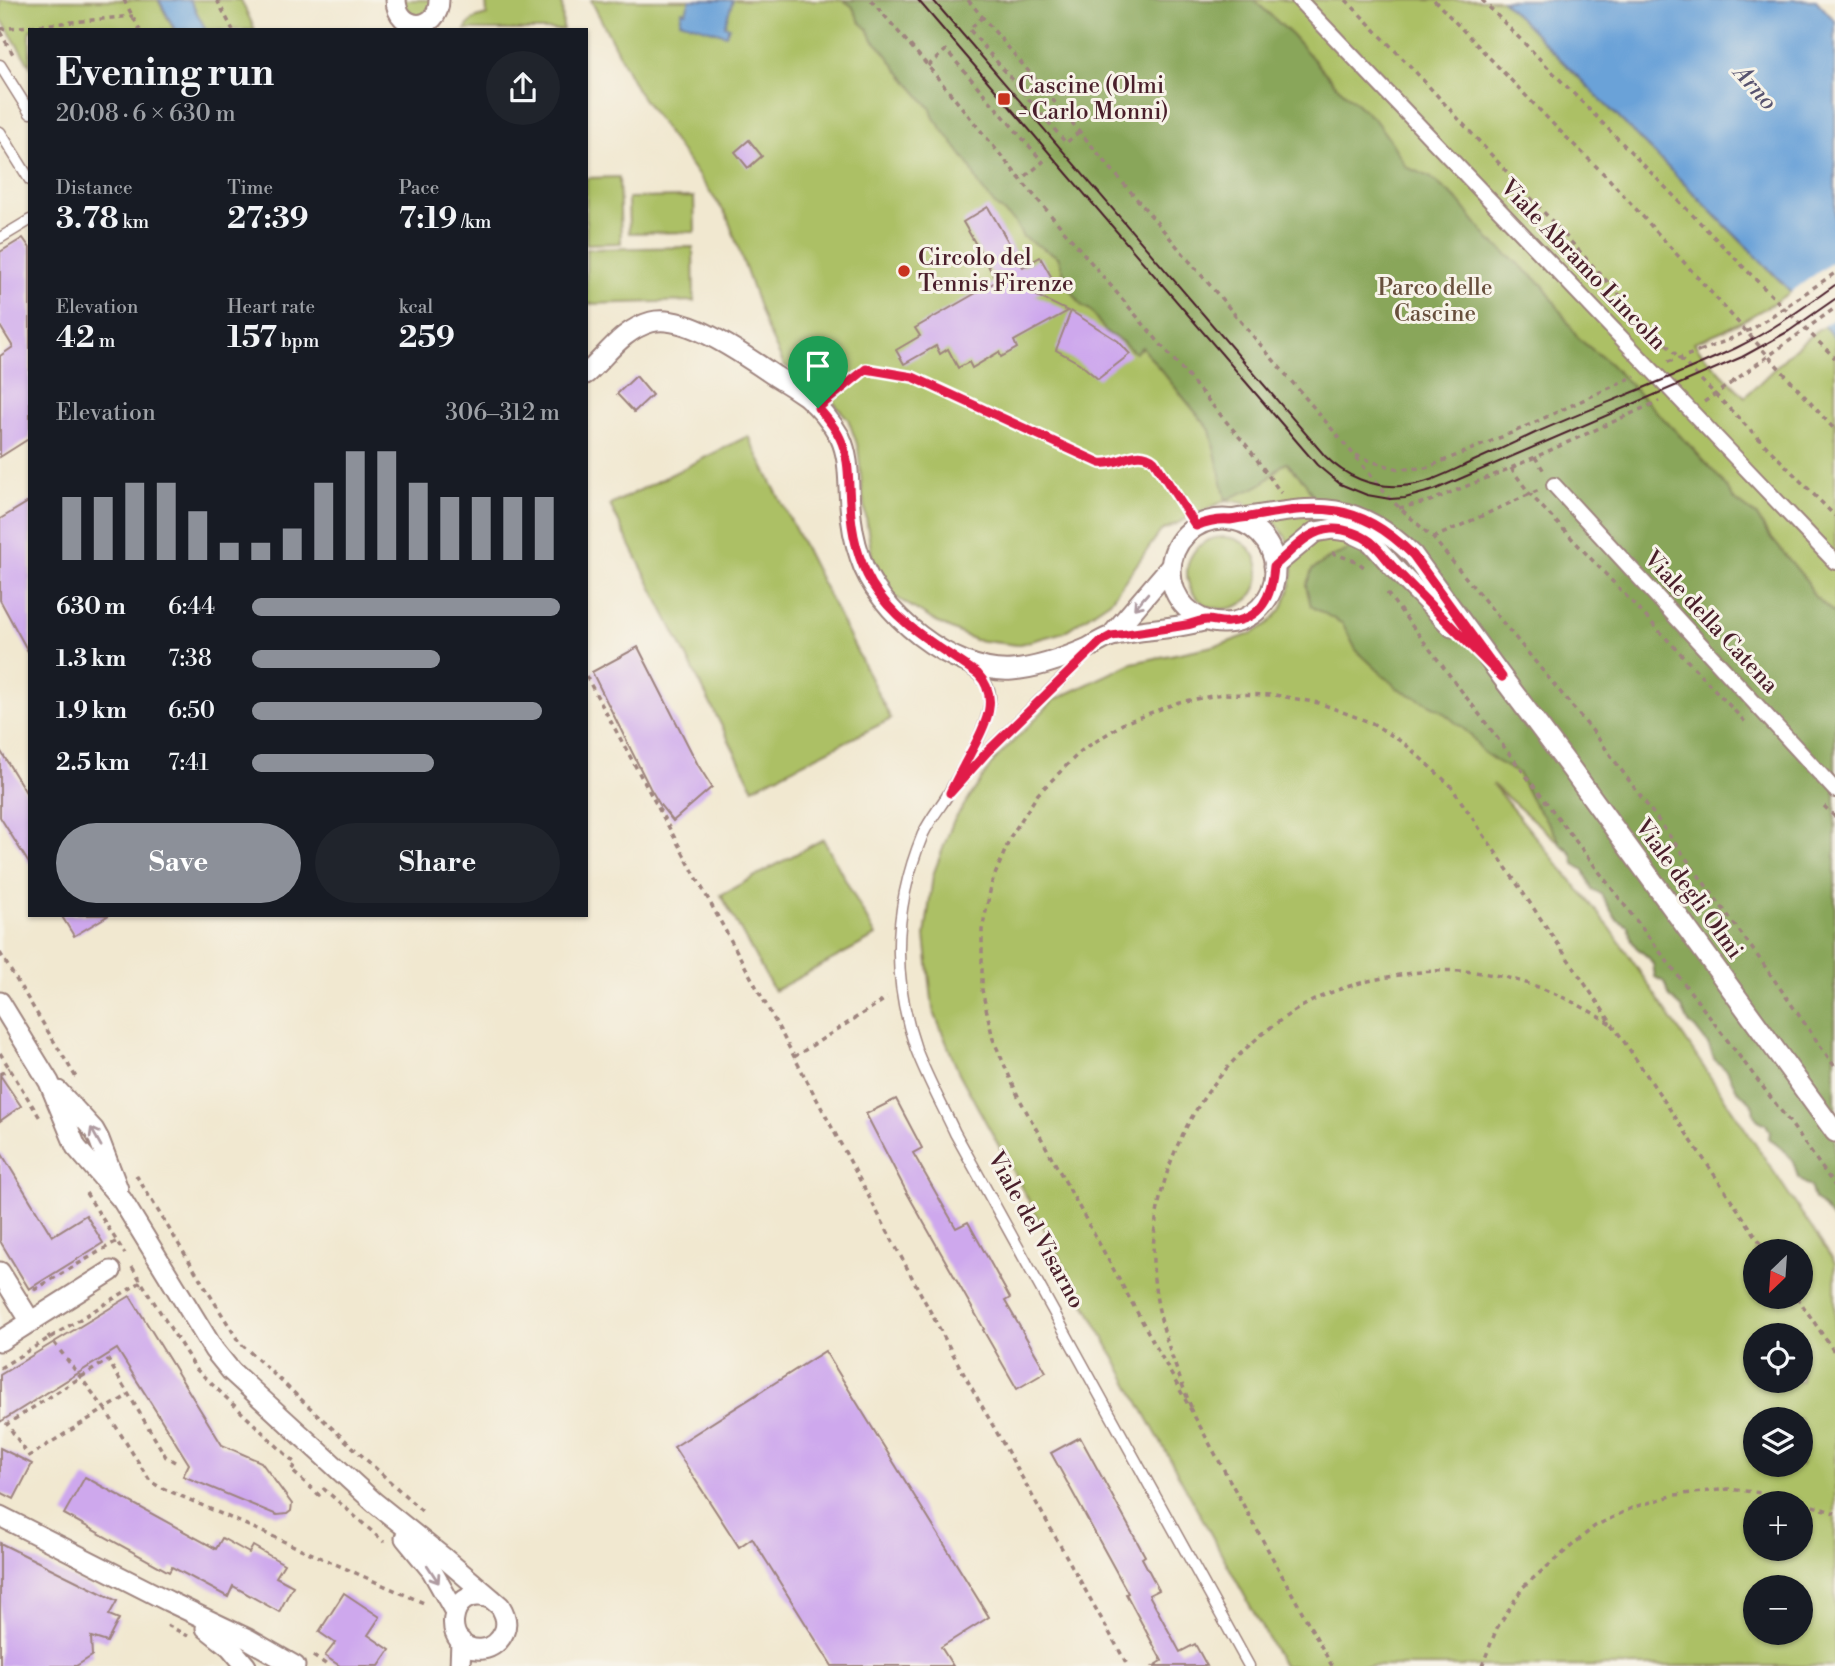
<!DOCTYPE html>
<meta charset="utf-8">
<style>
:root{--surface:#171b24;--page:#20242c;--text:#f1f3f6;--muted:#9ea1a6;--accent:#8c9099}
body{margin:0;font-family:"Libre Bodoni",serif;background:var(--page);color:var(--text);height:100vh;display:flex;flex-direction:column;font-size:26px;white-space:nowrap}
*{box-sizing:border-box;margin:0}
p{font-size:23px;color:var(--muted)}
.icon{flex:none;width:38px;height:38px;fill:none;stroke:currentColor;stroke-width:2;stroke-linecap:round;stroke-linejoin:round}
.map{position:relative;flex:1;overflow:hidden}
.details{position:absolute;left:28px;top:28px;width:560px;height:889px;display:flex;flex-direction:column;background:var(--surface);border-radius:0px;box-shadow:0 2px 5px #0004}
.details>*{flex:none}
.needle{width:46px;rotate:205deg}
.tools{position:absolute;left:1743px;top:1239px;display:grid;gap:14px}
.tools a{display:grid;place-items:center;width:70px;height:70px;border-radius:50%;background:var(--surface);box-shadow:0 2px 5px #0004;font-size:35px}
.pin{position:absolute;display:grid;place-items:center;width:60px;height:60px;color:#fff;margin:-72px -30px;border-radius:50% 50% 50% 0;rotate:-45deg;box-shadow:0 0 7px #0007}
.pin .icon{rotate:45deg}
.round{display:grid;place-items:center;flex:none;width:74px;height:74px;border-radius:37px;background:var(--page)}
.head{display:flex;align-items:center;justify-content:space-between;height:119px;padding:0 28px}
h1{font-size:38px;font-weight:800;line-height:52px}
.stats{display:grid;grid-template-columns:repeat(3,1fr);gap:10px;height:119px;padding:7px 28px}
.stats div{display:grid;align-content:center}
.stats b{font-size:30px;font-weight:800}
.stats small{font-size:19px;font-weight:400}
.stats p{font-size:19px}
.chart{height:196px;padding:14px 28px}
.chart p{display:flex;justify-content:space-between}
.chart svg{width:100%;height:126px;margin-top:7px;stroke:var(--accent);stroke-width:6}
.primary-button{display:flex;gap:14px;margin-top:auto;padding:14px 28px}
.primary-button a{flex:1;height:80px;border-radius:42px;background:var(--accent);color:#fff;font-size:28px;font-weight:800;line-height:80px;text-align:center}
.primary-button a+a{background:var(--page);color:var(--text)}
ul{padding:0 28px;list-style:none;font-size:23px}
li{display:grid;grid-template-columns:112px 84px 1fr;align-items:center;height:52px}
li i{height:18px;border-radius:9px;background:var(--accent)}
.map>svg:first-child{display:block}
.green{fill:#acc065;stroke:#7b7048;stroke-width:2;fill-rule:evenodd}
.forest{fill:#89a65a;stroke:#6a6242;stroke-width:2}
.water{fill:#6aa2d8;stroke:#5a6082;stroke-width:2}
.pier{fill:#f1e8d0}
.building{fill:#cea8ed}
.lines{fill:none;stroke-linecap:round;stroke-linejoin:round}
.service-casing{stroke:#9e847e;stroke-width:13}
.pedestrian-casing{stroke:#9e847e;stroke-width:18}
.minor-casing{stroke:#9e847e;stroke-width:23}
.path{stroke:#9e847e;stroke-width:3.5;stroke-dasharray:5 5;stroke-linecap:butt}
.service{stroke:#fff;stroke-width:10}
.pedestrian{stroke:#fff;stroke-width:14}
.minor{stroke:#fff;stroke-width:19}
.tram{stroke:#4a1f2b;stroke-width:2}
.path-bridge{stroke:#9e847e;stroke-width:3.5;stroke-dasharray:5 5;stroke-linecap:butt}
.oneway{stroke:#ae9aa0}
.route-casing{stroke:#fff;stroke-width:14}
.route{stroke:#e11d48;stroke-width:9}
.poi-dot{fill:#c8321e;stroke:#f7f3e8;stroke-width:2.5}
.labels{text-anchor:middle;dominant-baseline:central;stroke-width:6;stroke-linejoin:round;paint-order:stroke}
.poi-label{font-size:23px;fill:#4a1f2b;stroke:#f7f3e8;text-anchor:start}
.street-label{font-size:23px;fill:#4a1f2b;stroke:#f7f3e8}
.park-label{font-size:23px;fill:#674f3c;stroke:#f7f3e8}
.water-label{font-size:24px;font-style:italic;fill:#575370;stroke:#f7f3e8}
</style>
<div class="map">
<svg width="1835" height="1666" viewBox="0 0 1835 1666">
<rect width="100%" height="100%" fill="#f7f3e8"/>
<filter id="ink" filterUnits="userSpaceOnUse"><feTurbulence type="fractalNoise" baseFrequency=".0143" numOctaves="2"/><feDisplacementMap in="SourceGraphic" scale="14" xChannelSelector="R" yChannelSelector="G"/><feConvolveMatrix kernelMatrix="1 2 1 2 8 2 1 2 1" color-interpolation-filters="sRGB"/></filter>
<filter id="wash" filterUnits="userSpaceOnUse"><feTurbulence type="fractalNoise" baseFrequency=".00686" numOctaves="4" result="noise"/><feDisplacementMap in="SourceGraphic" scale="28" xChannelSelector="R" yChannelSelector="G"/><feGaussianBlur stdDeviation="1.57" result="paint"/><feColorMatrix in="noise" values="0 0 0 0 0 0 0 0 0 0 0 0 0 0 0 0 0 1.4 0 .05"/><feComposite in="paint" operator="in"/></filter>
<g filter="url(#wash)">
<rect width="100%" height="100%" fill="#f1e8d0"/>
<!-- green -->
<g class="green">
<polygon points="0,0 158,0 174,30 30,30 30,66 0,17"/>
<polygon points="190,0 241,0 255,30 206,30"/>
<polygon points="400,0 436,0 418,21"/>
<path d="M 486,0 L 562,0 L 563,30 L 465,30 C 470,20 477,17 487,15 Z"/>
<path d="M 591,0 L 1502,0 L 1791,292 C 1758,313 1731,329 1694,342 L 1700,351 L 1745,397 L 1793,350 L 1817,330 L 1835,319 L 1835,1211 L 1595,874 L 1492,784 L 1611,929 L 1835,1263 L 1835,1666 L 1283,1666 L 959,1073 L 933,1010 L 925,936 L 933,875 L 953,822 L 994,761 L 1054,700 L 1132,663 L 1223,644 L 1253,633 L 1269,623 L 1281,610 L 1289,592 L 1293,573 L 1292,554 L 1286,538 L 1274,521 L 1260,510 L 1244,503 L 1226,500 L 1161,531 L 1110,601 L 1064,632 L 1017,645 L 975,640 L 938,623 L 894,596 L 881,578 L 872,557 L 863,498 L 858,447 L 848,419 L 822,389 L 784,365 L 766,327 L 727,216 L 637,90 ZM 1755,1251 L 1801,1251 L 1801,1297 L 1755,1297 ZM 1755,1335 L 1801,1335 L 1801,1381 L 1755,1381 ZM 1755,1419 L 1801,1419 L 1801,1465 L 1755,1465 ZM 1755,1503 L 1801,1503 L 1801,1549 L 1755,1549 ZM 1755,1587 L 1801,1587 L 1801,1633 L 1755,1633 Z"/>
<polygon points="619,177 621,243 586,244 586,178"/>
<polygon points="694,197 695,232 629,233 628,198"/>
<polygon points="693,247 694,301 586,304 586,249"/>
<polygon points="748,436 891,719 753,788 610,505"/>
<circle cx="1223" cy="573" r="36"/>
<polygon points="823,839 876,936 774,991 721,895"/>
</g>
<!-- forest -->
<path class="forest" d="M 843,0 L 1254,0 L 1292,35 L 1336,85 L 1375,120 L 1392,143 L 1406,167 L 1430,177 L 1458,200 L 1490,240 L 1543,285 L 1579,339 L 1609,363 L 1695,451 L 1723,482 L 1734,499 L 1757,516 L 1767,533 L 1807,581 L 1814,596 L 1835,614 L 1835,1222 C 1827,1214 1823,1205 1814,1199 L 1810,1186 C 1791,1177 1800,1171 1791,1158 C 1785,1150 1776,1145 1769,1138 L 1770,1132 L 1766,1124 L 1758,1120 L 1754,1115 L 1753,1106 L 1747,1098 L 1741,1094 L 1736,1088 L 1728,1072 L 1714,1059 L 1709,1046 L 1695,1028 L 1689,1023 L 1682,1008 L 1670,997 L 1664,982 L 1655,977 L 1653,964 L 1649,958 L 1636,947 L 1632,941 L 1628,926 L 1616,919 L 1601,894 L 1592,889 L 1584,870 L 1574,864 C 1573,854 1570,849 1561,845 L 1557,837 L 1549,824 L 1531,800 L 1518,773 L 1497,762 L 1482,751 L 1471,735 L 1439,709 L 1397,688 L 1356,650 L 1343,624 L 1311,606 L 1306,586 L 1312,570 L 1331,557 L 1349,550 L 1358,536 L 1316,502 L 1305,482 L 1287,463 C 1278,466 1276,472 1269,478 C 1258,489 1240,493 1226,500 L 1210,430 L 1142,347 L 1135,353 L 1121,341 L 1106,332 L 1090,310 L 1082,306 L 1069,287 L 1058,257 L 1023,237 L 1014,221 L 995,205 L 979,185 L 970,166 L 934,118 L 931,109 L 898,70 L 884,51 L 873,40 L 868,29 L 860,22 L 852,6 Z"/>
<!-- water -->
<g class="water">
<polygon points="159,0 190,0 206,30 175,30"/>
<polygon points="690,0 733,0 725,25 729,27 726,35 680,21 682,11 686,12"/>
<polygon points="1502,0 1816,0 1835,21 1835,338 1772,272"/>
</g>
<!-- pier -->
<polygon class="pier" points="1835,260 1835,318 1820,328 1788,294"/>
<g id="blocks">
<!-- building -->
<g class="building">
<polygon points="749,140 762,156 748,168 735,152"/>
<polygon points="988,207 1023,267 1040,257 1055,283 1035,295 1068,311 1014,341 1017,348 1001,357 999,352 972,368 969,362 958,368 948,349 940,354 936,346 904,364 896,350 920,336 915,328 997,281 963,222"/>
<polygon points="23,238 30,248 30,438 0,457 0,356 13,347 0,326 0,252"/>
<polygon points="1071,311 1118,341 1130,354 1098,379 1079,363 1056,350"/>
<polygon points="636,376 652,395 634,412 617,394"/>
<polygon points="30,501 30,655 0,600 0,519"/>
<polygon points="638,647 698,765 712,787 673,821 660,805 650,788 592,672"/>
<polygon points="0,750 30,799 30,865 0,817"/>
<polygon points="61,915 109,915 74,936"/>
<polygon points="0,1075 21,1106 0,1121"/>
<polygon points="896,1099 922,1148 913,1153 956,1228 968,1222 1010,1298 1005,1301 1046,1372 1017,1389 983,1330 984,1329 907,1193 866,1114"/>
<polygon points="0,1151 52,1236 86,1215 103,1243 29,1289 0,1241"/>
<polygon points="130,1296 222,1445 261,1462 292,1504 291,1511 287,1514 277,1515 183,1476 189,1464 117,1349 0,1422 0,1375"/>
<polygon points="825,1351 989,1617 941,1647 953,1666 832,1666 752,1538 739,1547 674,1447"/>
<polygon points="1080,1437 1145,1556 1142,1558 1159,1590 1149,1595 1180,1652 1195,1644 1207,1666 1154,1666 1162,1661 1126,1594 1128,1593 1051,1453"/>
<polygon points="0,1448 32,1464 14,1499 0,1492"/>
<polygon points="85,1477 216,1549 222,1538 249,1553 253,1546 284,1564 276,1577 293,1586 279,1612 233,1586 228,1597 172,1567 169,1572 64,1514"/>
<polygon points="0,1543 117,1601 109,1615 119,1619 107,1642 91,1637 92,1656 76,1666 0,1666"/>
<polygon points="344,1593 380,1617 368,1635 390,1650 379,1666 340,1666 325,1656 335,1643 319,1632"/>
</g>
</g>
</g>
<g filter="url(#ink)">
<use href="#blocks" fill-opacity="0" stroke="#9e847e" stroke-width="2"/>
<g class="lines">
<defs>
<g id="service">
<polyline points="0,65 30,113"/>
<polyline points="0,132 30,180"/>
<polyline points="0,238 30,220"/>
<path d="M 971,670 C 979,675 986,681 989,690 C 996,717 962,768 949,793 L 988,751 L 1087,654"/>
<path d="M 949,793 C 941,806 930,819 923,834 C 894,904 891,977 916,1049 C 927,1078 942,1105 955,1133 L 1249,1666"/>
</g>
<g id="pedestrian">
<polyline points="1299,0 1835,562"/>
<polyline points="1554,485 1835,790"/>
</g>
<g id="minor">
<path d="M 396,0 C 397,32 439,33 439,0"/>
<path d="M 586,374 C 607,355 622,330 651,322 C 686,313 747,357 775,376 C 785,382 796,389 806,396 C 819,407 832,423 840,437 C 850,458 848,482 850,505 C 851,522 854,540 860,557 C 877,612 952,674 1012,670 C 1038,668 1065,658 1088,648 C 1096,644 1104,638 1112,636 C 1142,628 1176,630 1206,620"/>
<circle cx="1223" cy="571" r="52"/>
<path d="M 1230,520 C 1308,508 1350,493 1413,555 L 1502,677 L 1572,770 L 1835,1132"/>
<polyline points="1274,566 1315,532 1333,529 1348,531 1371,542 1395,569 1452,627"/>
<polyline points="1111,636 1171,566"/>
<path d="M 0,1002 L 49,1082 L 76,1147 L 122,1200 L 214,1350 L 231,1371 L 374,1502 L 444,1558 L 500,1606 C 505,1614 508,1623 504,1632 C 500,1641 492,1648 483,1649 C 440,1654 445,1581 492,1599"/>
<polyline points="58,1091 94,1130 99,1139 118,1189"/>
<polyline points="0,1272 31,1322"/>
<polyline points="0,1341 111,1271"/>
<polyline points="0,1516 168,1601 248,1639 295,1666"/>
<polyline points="405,1538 432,1571 455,1612"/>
<polyline points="206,1628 230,1647 246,1666"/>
<polyline points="460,1666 461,1641"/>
</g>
</defs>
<!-- service casing -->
<use href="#service" class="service-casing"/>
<!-- pedestrian casing -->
<use href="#pedestrian" class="pedestrian-casing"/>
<!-- minor casing -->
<use href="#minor" class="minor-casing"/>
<!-- path -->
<g class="path">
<polyline points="124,0 140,30"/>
<polyline points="217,0 233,30"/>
<polyline points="871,0 928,66 1021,180 1247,446 1281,493"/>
<polyline points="968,0 1354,455 1390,499 1433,538 1595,734 1759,958 1835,1067"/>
<polyline points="1346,0 1412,68 1646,324 1835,516"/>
<polyline points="1434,0 1556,127 1608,178 1835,430"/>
<polyline points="1482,0 1763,287 1835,358"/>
<polyline points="983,17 969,29 1066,143 1080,131"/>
<polyline points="0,29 133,16"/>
<polyline points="0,32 13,54"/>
<polyline points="928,66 946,50 1043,162 1021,180"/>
<polyline points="1668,362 1700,351"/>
<path d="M 833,395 L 866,368 L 913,377 L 1100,463 C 1120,466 1136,445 1154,461 L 1196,526"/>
<polyline points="1704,402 1731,383"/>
<polyline points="1356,455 1373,462 1399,469 1426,468 1516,431 1635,376"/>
<polyline points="1535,457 1544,471"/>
<polyline points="1511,468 1529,493 1747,724"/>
<polyline points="1399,508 1430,501 1511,468 1659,401"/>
<polyline points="1433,538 1539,490"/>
<polyline points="1332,553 1358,562 1366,569"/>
<polyline points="1387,593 1791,1124 1835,1186"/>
<polyline points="586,676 775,1021 960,1367 1128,1666"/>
<polyline points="1824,806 1835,817"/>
<polyline points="0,953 77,1079"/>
<polyline points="0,1053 40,1118"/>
<polyline points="794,1057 887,998"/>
<polyline points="0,1074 10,1068"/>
<polyline points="136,1175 239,1342 424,1513"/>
<polyline points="86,1193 125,1254"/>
<polyline points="132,1267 196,1369 296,1464 291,1470 319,1495 324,1489 384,1542"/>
<polyline points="34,1290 117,1241"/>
<polyline points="1797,1297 1835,1353"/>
<polyline points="48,1335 105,1409 129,1395"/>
<polyline points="0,1368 141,1282"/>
<path d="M 1191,1407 C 1172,1359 1152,1307 1153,1254 C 1156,1151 1214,1057 1303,1006 C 1330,990 1363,981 1394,976 C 1420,971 1446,969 1473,972 C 1523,977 1569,997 1611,1024"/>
<polyline points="175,1462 166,1457 108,1360 7,1424 29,1456 105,1409 150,1481 158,1486 426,1604"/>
<polyline points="167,1625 188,1636"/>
<polyline points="313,1656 329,1666"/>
<polyline points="1332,1666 1018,1096 993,1039 982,990 982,930 992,882 1011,836 1038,794 1081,751 1124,723 1179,702 1223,694 1275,695 1319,703 1372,723 1405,744 1450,785 1766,1251"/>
<polyline points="1482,1666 1497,1628 1523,1587 1595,1526 1634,1507 1675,1495 1728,1489 1779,1495 1835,1513"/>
</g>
<!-- service -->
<use href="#service" class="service"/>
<!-- pedestrian -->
<use href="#pedestrian" class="pedestrian"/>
<!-- minor -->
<use href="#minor" class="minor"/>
<!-- tram -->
<g class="tram">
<polyline points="918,0 1317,465 1340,484 1367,495 1390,499 1405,498 1434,490 1742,357 1789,331 1835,299"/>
<path d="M 933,0 L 1325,456 C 1345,476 1372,488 1401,486 C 1424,485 1446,474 1467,464 C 1490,454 1512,444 1535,433 C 1601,404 1670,379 1736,348 C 1771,331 1803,308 1835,285"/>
</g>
<!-- path-bridge -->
<g class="path-bridge">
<polyline points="1700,351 1728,340 1754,328 1835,273"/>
<polyline points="1731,383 1835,308"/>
</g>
</g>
<!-- one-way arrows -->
<defs><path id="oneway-shaft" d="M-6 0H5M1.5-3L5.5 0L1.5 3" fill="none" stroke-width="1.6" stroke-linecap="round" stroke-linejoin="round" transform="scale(1.75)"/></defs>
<g class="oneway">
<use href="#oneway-shaft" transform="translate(1141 601) rotate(131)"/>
<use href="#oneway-shaft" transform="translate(96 1137) rotate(-119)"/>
<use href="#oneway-shaft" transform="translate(433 1574) rotate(57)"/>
</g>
</g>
<g class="lines" filter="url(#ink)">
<defs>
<path id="route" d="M 866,369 L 913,377 L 1100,463 C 1120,466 1136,446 1154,461 L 1196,526 C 1208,521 1218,519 1230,520 C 1308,508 1350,493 1413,555 L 1502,677 C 1466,641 1431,606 1396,570 C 1387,561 1381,550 1371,542 C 1360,534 1344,528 1331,529 C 1308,530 1291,552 1274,566 C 1272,596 1262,620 1228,622 C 1221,623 1214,620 1207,620 C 1200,620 1193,624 1186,625 C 1161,629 1136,633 1111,636 L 1100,642 L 988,751 L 950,793 C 956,780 963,767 970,754 C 983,729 1002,699 978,674 C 940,647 897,625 872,584 C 858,560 851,530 850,502 C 848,480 850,459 840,438 C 835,427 826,417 818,408 Z"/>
</defs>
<!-- route casing -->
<use href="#route" class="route-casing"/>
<!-- route -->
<use href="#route" class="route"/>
</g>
<!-- markers -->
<g class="poi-dot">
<rect x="997" y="92" width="14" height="14" rx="3.5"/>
<circle cx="904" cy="271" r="7"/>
</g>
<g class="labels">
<!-- poi labels -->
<g class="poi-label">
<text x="1018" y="86">Cascine (Olmi<tspan x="1018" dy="26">- Carlo Monni)</tspan></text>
<text x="918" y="258">Circolo del<tspan x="918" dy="26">Tennis Firenze</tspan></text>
</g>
<!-- street labels -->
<g class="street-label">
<text transform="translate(1583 265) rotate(46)">Viale Abramo Lincoln</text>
<text transform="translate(1711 622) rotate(47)">Viale della Catena</text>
<text transform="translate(1689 889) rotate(54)">Viale degli Olmi</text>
<text transform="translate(1036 1230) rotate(61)">Viale del Visarno</text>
</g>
<!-- park labels -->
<g class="park-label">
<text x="1435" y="288">Parco delle<tspan x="1435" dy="26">Cascine</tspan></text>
</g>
<!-- water labels -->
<g class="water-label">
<text transform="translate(1755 88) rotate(48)">Arno</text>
</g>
</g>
</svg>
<div class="tools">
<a><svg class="needle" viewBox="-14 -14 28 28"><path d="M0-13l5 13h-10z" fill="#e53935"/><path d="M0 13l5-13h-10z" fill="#9ea1a6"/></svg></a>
<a><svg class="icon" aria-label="locate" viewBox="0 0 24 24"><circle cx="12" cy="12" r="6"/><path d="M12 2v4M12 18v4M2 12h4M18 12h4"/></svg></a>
<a><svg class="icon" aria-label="layers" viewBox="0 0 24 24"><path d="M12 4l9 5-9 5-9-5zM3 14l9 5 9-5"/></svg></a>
<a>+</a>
<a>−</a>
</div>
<div class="pin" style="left:818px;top:408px;background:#1e9e55"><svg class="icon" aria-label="arrive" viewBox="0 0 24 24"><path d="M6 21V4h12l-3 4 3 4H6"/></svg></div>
<section class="details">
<div class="head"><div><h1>Evening run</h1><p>20:08 · 6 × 630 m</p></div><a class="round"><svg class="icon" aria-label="share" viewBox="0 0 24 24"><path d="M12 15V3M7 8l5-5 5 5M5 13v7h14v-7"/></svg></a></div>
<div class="stats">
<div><p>Distance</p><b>3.78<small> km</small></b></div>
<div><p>Time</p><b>27:39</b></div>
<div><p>Pace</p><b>7:19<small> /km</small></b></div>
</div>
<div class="stats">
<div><p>Elevation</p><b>42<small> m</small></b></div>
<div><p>Heart rate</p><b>157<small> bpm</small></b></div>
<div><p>kcal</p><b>259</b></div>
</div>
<div class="chart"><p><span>Elevation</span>306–312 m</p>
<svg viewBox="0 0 160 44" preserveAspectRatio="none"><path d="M5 44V22M15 44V22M25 44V17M35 44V17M45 44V27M55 44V38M65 44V38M75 44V33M85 44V17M95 44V6M105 44V6M115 44V17M125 44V22M135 44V22M145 44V22M155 44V22"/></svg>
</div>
<ul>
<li><b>630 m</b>6:44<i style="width:100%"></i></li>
<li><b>1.3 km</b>7:38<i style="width:61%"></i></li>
<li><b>1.9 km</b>6:50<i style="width:94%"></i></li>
<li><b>2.5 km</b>7:41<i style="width:59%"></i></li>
</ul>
<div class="primary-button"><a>Save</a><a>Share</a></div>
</section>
</div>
